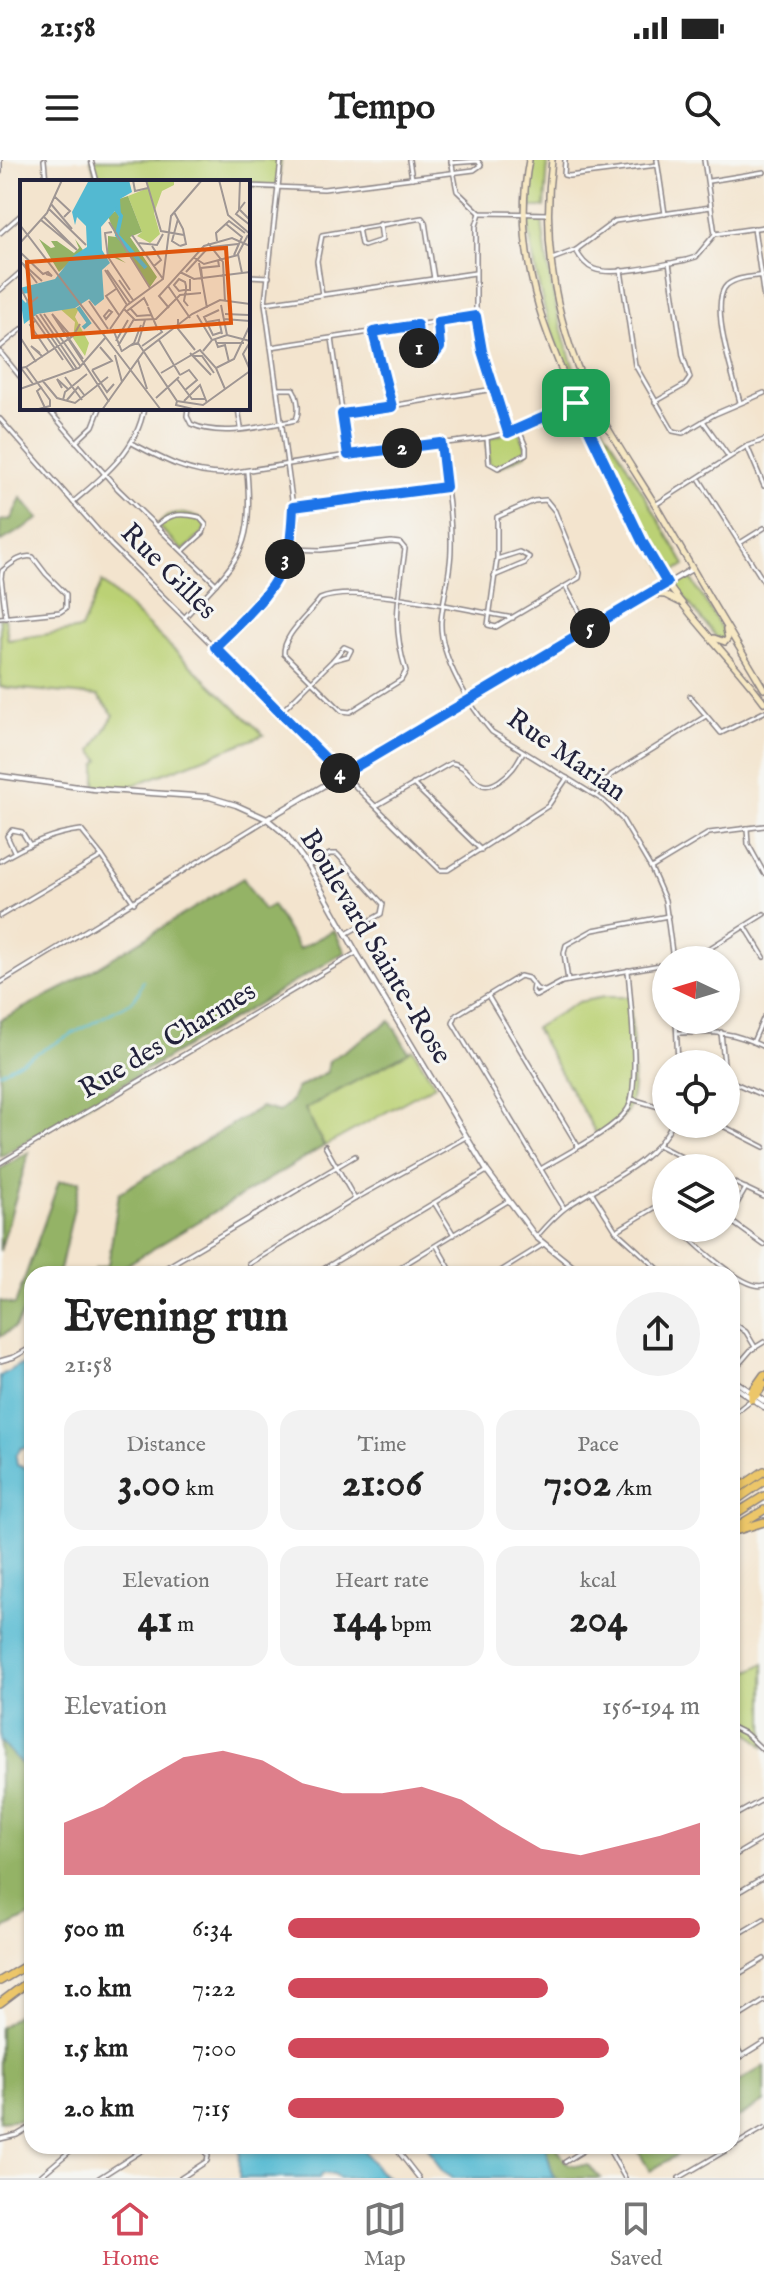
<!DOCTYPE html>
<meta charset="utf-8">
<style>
:root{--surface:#fff;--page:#f2f2f2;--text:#222;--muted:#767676;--line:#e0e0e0;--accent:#d1495b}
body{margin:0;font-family:"IM FELL English",serif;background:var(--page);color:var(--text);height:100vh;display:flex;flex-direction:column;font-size:30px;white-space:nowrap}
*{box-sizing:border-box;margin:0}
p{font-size:26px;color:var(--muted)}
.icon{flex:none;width:44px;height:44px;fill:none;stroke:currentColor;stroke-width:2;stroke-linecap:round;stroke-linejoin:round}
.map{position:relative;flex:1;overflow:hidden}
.sheet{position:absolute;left:24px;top:1106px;width:716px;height:888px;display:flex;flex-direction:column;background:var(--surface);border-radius:24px;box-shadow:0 2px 6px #0004}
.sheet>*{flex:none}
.needle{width:52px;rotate:274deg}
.controls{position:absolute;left:652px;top:786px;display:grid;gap:16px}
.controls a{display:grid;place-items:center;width:88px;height:88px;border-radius:50%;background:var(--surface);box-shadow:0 2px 6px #0004;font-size:40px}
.pin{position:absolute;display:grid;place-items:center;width:68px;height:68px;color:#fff;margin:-34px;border-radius:16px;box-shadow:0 4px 12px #0006}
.km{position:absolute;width:40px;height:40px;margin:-20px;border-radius:50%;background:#222;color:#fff;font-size:22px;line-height:40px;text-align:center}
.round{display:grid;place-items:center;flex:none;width:84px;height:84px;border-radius:42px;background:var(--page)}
.head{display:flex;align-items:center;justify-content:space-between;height:136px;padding:0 40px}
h1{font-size:44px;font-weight:700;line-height:60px}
.metrics{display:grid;grid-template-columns:repeat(3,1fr);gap:12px;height:136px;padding:8px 40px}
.metrics div{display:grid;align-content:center;border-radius:20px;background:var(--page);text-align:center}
.metrics b{font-size:40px;font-weight:700}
.metrics small{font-size:22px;font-weight:400}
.metrics p{font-size:22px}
.chart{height:224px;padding:16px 40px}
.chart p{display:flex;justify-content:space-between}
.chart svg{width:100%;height:144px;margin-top:8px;fill:var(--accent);opacity:.7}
ul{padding:0 40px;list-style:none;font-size:26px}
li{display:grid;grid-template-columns:128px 96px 1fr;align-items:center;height:60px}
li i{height:20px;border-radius:10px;background:var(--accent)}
.status{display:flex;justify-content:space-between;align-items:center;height:56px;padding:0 40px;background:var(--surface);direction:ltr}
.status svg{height:22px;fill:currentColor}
header{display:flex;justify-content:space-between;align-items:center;height:104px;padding:0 40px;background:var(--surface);font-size:36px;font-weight:700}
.dock{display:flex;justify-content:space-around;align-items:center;height:112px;border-top:2px solid var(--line);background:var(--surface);font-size:22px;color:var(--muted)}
.dock a{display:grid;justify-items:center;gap:4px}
.dock .active{color:var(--accent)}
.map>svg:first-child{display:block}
.green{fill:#bbd175;stroke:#6e7a58;stroke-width:2}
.forest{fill:#94b366;stroke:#5b6a50;stroke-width:2}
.water{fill:#53b9d1;stroke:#3a6e86;stroke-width:2}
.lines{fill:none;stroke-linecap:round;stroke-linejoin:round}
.stream{stroke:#53b9d1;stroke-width:2}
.minor-casing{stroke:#8a8384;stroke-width:6}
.tertiary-casing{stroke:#8a8384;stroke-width:7}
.secondary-casing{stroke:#8a8384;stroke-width:8}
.motorway-casing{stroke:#8a8384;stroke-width:10}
.minor{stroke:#fff;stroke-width:3}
.tertiary{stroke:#fff;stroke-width:4}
.secondary{stroke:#f7e8c3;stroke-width:5}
.motorway{stroke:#ecc669;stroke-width:7}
.route-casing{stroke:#fff;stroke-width:16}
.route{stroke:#1a73e8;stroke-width:10}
.labels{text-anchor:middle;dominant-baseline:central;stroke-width:6;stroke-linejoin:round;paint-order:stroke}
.street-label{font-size:28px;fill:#22223b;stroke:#f6f6f2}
.inset-river{fill:none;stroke:#53b9d1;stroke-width:4}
.inset-road{fill:none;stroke:#9f9693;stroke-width:2}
.view{fill:#de560e;fill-opacity:0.15;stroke:#de560e;stroke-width:4}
.inset-edge{fill:none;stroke:#22223b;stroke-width:4}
</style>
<div class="status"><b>21:58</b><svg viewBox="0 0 49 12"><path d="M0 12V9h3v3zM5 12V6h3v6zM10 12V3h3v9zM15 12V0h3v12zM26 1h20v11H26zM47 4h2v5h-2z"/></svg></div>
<header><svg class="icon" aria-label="menu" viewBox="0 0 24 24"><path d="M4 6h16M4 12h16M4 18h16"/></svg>Tempo<svg class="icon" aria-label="search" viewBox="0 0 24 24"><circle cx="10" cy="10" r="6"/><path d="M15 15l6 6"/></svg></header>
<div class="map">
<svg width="764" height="2018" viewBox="0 0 764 2018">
<rect width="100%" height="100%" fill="#f6f6f2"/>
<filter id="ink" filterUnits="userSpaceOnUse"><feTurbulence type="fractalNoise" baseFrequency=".0125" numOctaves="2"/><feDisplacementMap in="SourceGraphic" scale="16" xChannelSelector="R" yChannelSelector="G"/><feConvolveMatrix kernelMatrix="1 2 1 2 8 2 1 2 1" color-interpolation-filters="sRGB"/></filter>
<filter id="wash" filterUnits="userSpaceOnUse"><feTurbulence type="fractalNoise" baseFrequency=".006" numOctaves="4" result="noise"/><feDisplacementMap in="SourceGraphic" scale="32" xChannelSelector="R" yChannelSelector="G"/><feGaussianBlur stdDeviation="1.8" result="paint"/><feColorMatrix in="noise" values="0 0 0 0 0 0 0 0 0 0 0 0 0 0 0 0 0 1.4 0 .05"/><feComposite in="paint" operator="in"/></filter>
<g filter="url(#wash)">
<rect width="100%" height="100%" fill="#f3e4ce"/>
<!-- green -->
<g class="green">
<polygon points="91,0 281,0 278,28 248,26 248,22 97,22"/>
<polygon points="533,0 548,0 545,47 530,47"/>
<path d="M 528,60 L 542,60 C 548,119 559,177 584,232 L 579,235 C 548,174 536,128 528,60 Z"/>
<polygon points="588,245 617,288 685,405 668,415 650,385 582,248"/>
<polygon points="519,270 526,287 526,294 498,308 489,303 487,278"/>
<polygon points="179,353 199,357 206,365 203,373 183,391 157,365 169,355"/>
<polygon points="690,417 725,474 723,479 717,478 675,426"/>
<polygon points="102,422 264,575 126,628 96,626 96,606 100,600 92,591 114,555 98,536 0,527 0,458 5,458 8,480 81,469"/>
<path d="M 604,837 L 629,837 C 631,862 639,930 627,951 C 620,962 608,968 597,975 L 535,868 L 578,842 Z"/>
<polygon points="413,889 435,925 325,986 304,949"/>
<polygon points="764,1503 764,1587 749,1572 732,1563 732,1513 752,1510"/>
</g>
<!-- forest -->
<g class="forest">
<polygon points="21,338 39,359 0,382 0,361 11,359"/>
<polygon points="243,718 263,750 272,745 299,789 334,770 345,792 0,997 0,860 65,827"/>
<polygon points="390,861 409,892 305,949 324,986 111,1114 96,1114 95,1109 108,1105 119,1033 261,947 279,952 291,941 297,928 327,912 329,901"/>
<polygon points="29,992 0,1091 0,1009"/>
<polygon points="59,1021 80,1021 60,1110 56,1114 32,1114 32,1136 15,1167 0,1177 0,1141 15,1145"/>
<polygon points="0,1581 32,1615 32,1755 0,1771"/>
<polygon points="32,1843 32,1950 23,1959 0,1961 0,1868"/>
<polygon points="764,1906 764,1942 732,1961 732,1926"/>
<path d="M 545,1986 L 556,1986 C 566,2004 567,2007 588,2005 L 601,2018 L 554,2018 Z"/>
<polygon points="635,1986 691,1986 650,2011"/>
</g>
<!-- water -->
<g class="water">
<polygon points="32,1203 32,1287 21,1288 16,1296 17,1305 32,1311 32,1615 0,1581 0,1216 17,1206"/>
<polygon points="240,1986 361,1986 379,2011 388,2018 339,2018 333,2014 322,2014 319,2018 239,2018"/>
<polygon points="427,1986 545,1986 554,2018 453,2018 442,2011"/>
</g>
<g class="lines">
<!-- stream -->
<polyline class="stream" points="0,913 131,842 138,834 143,821"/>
</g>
</g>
<g filter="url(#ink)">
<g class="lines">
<defs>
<g id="minor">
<polyline points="44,0 46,22"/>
<polyline points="91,0 97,22"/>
<polyline points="409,0 412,18"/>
<polyline points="451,0 457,31 480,53 549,54"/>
<polyline points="565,0 564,15 569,16 657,5"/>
<polyline points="657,0 665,54"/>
<polyline points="704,0 715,74"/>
<polyline points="0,12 0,0"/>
<polyline points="709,21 764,12"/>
<polyline points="248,26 324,29 474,10 481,5 478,1 451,3"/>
<polyline points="480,53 476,66 476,156 482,191 508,273"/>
<polyline points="358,68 361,84 364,86 382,80 380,64"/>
<polyline points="754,68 764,139"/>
<polyline points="0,73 22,54"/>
<path d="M 576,90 C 580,98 586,106 594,109 C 614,117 664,104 686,100 L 696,97 L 715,74 L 764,67"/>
<polyline points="552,99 576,90 615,61 711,47"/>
<polyline points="621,110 635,205 673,271 683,273 715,254 764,233"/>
<polyline points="248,116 269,117"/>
<polyline points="0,130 22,111"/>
<polyline points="322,135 317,101 322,75 422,58 425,62 434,119"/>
<polyline points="265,143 475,113"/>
<polyline points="417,165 419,188 425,197 433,197 440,188 438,162"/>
<polyline points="373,173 392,247"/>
<polyline points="332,178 348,295"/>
<polyline points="0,187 22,169"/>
<polyline points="271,187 476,156"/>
<polyline points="0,192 22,219"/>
<polyline points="655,242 685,225 690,218 683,196 669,103"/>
<path d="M 740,242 C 734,219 708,142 727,125 C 737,117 752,117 764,115"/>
<polyline points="47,248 118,329 216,424"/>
<path d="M 188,248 L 187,256 L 191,264 C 222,278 264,266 296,260 C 300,251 298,237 293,229 L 277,229"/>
<polyline points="238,248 241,268"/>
<polyline points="342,254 494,229"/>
<polyline points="0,259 111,385 440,710 448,710 548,646 567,618"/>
<polyline points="703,261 729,297"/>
<polyline points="487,278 489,303 498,308 526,294 526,287 519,270"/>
<polyline points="76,282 93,266 100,248"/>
<path d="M 132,283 C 162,299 189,314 223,314 L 348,295 L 487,278 L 519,270 L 591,236"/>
<path d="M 441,283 C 445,318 452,353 451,388 C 451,413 443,437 441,461 C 439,495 470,547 492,572 L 604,641 L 622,659 L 651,708 L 665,740 L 673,800"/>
<polyline points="747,286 764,326"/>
<polyline points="700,320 764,422"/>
<polygon points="546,340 555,351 580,413 579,418 496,467 488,465 497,399 497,357 534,341"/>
<path d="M 73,342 C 104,316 137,290 144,248"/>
<polyline points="655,345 747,286 764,280"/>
<polyline points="293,347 446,327"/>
<path d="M 157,365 C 172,353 181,353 199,357 L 206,365 L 203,373 L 183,391"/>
<polyline points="740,383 764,368"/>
<path d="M 289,389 L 321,390 L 391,382 L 400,383 L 405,389 C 399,437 391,463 406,511 L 401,520 L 350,552 L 342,551 L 284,494 C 283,474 309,455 320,439 C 353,423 473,451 513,458"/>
<polyline points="494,416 525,403 529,397 519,392 497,399"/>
<polyline points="566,427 589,469"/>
<path d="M 185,457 C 237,401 254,393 247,312"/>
<path d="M 0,458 L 60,452 L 66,448 L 66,434 L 46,414 L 33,397 C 22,394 11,404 2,411 L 1,418 L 6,458"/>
<polyline points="215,487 267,434 279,415 289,389 293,347 265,143 281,0"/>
<polyline points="690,536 721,573 764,552"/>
<polyline points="281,552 333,500 344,487 351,490 348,496 333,500"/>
<polyline points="413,624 481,690"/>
<polyline points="597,635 611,615 706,556"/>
<path d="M 376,646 L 451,603 C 473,605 474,637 499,621 C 511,613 516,605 523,592"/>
<polyline points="747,668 748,684 764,713"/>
<polyline points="14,691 7,676 12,670 22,672 30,685"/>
<path d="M 0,701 C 24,686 53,673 81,670 L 102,696 L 134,743"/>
<polyline points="308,706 330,694 337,694 383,744 381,754 346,774"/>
<polyline points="651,708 709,673 764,666"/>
<polyline points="0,756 102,696"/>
<polyline points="745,766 764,797"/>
<polyline points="710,789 716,800"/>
<polyline points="685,800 710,788 764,754"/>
<polyline points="726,814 730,822 726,826"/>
<polyline points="568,821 564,793 566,785 593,770 668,756"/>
<polyline points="0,823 266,660"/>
<polyline points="533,825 532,831 536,836 562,822 666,804"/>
<polyline points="544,831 537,829 528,818 520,816 456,855 453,863 564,1048"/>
<polyline points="488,836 578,986"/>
<polyline points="676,860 678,904"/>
<polyline points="721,872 724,904"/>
<path d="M 677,873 C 714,872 730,870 764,887"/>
<polyline points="753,882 764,857"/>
<polyline points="726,919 764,936"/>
<polyline points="632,939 666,949"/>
<polyline points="719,964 764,987"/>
<polyline points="325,986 355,1039"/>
<polyline points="660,986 703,1008"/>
<polyline points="0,1003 356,793"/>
<path d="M 541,1009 C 563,995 613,971 627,950 C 641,930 630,838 628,810"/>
<polyline points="726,1019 764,1037"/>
<polyline points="746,1028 728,1059 764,1085"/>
<polyline points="591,1031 616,1071 664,1114"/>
<polyline points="435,1044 454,1075"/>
<polyline points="661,1044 666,1054"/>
<path d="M 679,1068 C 693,1082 745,1132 764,1125"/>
<polyline points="616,1071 666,1041"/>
<path d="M 536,1077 C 546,1066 556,1054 568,1046 C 605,1021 651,1006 672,964"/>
<polyline points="437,1086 453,1114"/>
<polyline points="249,1104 355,1039 466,977"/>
<polyline points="155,1114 355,996"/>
<polyline points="315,1114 487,1011"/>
<polyline points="389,1114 508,1041"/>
<polyline points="496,1114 544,1084"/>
<polyline points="732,1162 746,1172 755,1187"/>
<polyline points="0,1201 14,1197 32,1187"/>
<polyline points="739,1204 751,1190 764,1182"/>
<polyline points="732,1255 751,1240"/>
<polyline points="732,1567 746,1574 764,1591"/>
<polyline points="732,1657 764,1639"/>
<polyline points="732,1697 764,1678"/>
<polyline points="732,1736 764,1717"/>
<polyline points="732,1778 764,1759"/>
<polyline points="732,1818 764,1799"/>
<polyline points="732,1861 764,1841"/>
<polyline points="732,1879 742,1896"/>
<polyline points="732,1902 764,1882"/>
<polyline points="0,1979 17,1975 32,1966"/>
<polyline points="394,1986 419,2018"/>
<polyline points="607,1986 625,2018"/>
<polyline points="565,2002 591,1986"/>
<polyline points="38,2018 76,1986"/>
<polyline points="99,2018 149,1986"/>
<polyline points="181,2018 207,2001 208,1996 202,1986"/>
<polyline points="679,2018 764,1968"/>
</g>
<g id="tertiary">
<polyline points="0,616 93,629 209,637 236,645 267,659 286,675 308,706 358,795 487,1011 536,1077 582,1114"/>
<polyline points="267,659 692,409"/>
<polyline points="732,1219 764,1241"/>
<polyline points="732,1225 764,1247"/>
</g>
<g id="secondary">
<path d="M 529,0 C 508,109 558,205 604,301 C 624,344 643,390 671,429 C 700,469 735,503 764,542"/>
<path d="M 552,0 C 541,85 556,171 596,247 C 614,281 636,313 656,346 C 691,407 727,468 764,529"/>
<polyline points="648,434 665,435 679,442"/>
<polyline points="714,478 725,482 728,478 726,470"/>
</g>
<g id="motorway">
<polyline points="756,1235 764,1224"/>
<polyline points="752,1239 752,1232 764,1215"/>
<polyline points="732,1333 764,1311"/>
<polyline points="732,1343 764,1321"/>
<polyline points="732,1356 764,1336"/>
<polyline points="732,1369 764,1350"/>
<polyline points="738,1370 764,1362"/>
<polyline points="0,1821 32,1802"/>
<polyline points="0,1843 32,1819"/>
</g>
</defs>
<!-- minor casing -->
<use href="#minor" class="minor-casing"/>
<!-- tertiary casing -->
<use href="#tertiary" class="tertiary-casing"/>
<!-- secondary casing -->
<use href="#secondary" class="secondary-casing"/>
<!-- motorway casing -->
<use href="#motorway" class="motorway-casing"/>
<!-- minor -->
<use href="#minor" class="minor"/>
<!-- tertiary -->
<use href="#tertiary" class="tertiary"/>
<!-- secondary -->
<use href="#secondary" class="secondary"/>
<!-- motorway -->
<use href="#motorway" class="motorway"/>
</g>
</g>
<g class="lines" filter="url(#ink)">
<defs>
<path id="route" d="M 476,156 L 482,191 L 508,273 L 576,243 L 642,381 L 667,423 L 342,615 L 215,487 C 243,459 277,431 288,392 C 292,378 292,362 293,347 L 446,327 L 441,283 L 348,295 L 342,254 L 392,247 L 373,172 L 417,165 L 419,188 L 425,197 L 433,197 L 440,188 L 438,162 Z"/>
</defs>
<!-- route casing -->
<use href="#route" class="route-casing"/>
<!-- route -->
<use href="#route" class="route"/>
</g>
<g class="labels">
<!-- street labels -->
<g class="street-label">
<text transform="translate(168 412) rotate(45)">Rue Gilles</text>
<text transform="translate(566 596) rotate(35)">Rue Marian</text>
<text transform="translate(375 787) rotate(59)">Boulevard Sainte-Rose</text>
<text transform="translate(168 881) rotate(-31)">Rue des Charmes</text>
</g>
</g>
<!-- overview -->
<g transform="translate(20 20)">
<rect width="230" height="230" fill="#f3e4ce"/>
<path d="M 126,0 L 154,0 L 154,5 L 142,11 L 134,33 L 140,54 L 130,63 L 117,56 L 122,52 L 108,16 L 128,8 ZM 39,128 L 59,128 L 55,137 L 69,163 L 65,176 L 53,158 L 55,142 Z" fill="#bbd175"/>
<path d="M 108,16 L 122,52 L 110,57 L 137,97 L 130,107 L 110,77 L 94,75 L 106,83 L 88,75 L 88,56 L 96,57 L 88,36 L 97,30 L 99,37 L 99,19 ZM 19,59 L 31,68 L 35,67 L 31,61 L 37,61 L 54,73 L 59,68 L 55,59 L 63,70 L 39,92 Z" fill="#94b366"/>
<path d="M 69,0 L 109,0 L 112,12 L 100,19 L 101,36 L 95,31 L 81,47 L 82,70 L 90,83 L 82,90 L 84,119 L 75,126 L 69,119 L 55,128 L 17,134 L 4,144 L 0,117 L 6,123 L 10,113 L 0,114 L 0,108 L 35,99 L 53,76 L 67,67 L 66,46 L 57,37 L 55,45 L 52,32 Z" fill="#53b9d1"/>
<path class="inset-river" d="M 95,28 L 101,36 L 97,55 L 126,88M 58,127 L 69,143 L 63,148"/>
<path class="inset-road" d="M 113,0 L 115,11 L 128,8M 126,0 L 141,51 L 164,55M 199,0 L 208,35 L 230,54M 220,0 L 219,29 L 230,40M 34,16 L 50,31 L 44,37M 225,22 L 216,34 L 230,45M 31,24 L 52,49M 29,29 L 66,65M 154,32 L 163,49 L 166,64 L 160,66M 24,37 L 57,70M 158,39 L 152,61 L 160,66M 21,40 L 57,70M 89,42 L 130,108M 206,44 L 222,57 L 214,75M 0,45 L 141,230M 92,52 L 85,53 L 88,77 L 110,110M 112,55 L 143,99M 197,61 L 196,53 L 209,41 L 225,53M 0,63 L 27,33 L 42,0M 118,63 L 137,65 L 143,54M 188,63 L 203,82 L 205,122M 132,66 L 141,80 L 134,86M 191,67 L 218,64M 0,72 L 23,94 L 28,92 L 32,96 L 26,94M 173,77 L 184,84 L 218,75M 1,82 L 22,101M 2,83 L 17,103M 179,83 L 187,128M 85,90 L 107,125M 87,90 L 110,123M 160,92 L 174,99 L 230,92M 166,92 L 187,69M 222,93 L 218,74 L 228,55M 182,97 L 181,88 L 199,86 L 198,80M 99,100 L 113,120M 148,106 L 170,138M 0,107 L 9,124 L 18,117M 96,109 L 86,116 L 99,135M 69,121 L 88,149M 201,125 L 207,155M 168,126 L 164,121 L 166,110 L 166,106 L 165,102 L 159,99 L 154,105 L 159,111 L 164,110 L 170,110 L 170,99M 128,127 L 138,150M 110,128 L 117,136 L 131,135M 149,128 L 139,116 L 184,66 L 212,58 L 230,66M 104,129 L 115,140 L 136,139 L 160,115 L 181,113M 89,130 L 92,132 L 86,139 L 84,136 ZM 199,130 L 184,137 L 193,155 L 202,152M 107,131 L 124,118 L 128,126M 20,134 L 57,189M 24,134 L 61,187M 32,134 L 89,222M 32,134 L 63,179M 32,134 L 52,157M 205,134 L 229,135M 16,135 L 54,190M 177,135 L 192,160M 13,137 L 43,180M 158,139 L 158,149 L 175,170M 204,139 L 230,141M 15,141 L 10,145 L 29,173M 187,142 L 199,140 L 202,154M 90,149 L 106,126 L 143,99 L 151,36 L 182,0M 93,149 L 102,172M 0,157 L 16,182M 195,159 L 198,167 L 205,165 L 209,182M 139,160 L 160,195M 96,161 L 108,140M 230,162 L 223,174 L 230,190M 118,163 L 157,221 L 183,225 L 230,191M 197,163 L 224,163M 98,166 L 114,139M 109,166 L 118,163 L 125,140M 122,166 L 142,152 L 140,149M 102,171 L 114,163 L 121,145M 183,171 L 192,160 L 207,155 L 230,161M 20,173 L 11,166 L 23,177M 170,173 L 191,195M 95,175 L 102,202M 172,176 L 182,176 L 194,193M 118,180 L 127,209M 6,187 L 53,156 L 60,144M 6,187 L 30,220 L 30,226 L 15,230M 6,187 L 1,188 L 13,204M 196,188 L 214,179 L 230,145M 72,190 L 92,181 L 80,167M 72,190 L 87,212 L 94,204M 141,193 L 180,170 L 196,188 L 205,209M 160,195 L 169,190 L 177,200 L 165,210M 45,197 L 62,220M 157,199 L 172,219 L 185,219M 22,200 L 37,218 L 55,223 L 88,197M 22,207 L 17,211 L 26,230M 42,208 L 37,199 L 48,209M 0,209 L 59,188 L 86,157M 136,218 L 159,197M 43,220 L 45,212 L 67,194M 47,220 L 58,207 L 65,216M 157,221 L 156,225 L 177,230M 164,221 L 180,205 L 187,223M 82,230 L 124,171 L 172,134 L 200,120 L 230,124"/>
<path class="view" d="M 206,68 L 211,143 L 13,157 L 7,82 Z"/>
<rect width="230" height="230" class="inset-edge"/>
</g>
</svg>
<div class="controls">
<a><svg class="needle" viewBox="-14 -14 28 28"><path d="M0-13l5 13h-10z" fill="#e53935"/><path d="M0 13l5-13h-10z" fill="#767676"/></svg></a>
<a><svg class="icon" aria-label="locate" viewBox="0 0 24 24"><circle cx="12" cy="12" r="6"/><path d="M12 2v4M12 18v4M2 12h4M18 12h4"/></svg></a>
<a><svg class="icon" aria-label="layers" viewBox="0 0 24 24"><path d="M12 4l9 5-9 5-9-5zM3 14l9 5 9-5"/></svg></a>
</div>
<div class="pin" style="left:576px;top:243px;background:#1e9e55"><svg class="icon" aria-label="arrive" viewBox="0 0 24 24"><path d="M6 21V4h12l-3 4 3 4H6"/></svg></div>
<b class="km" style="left:419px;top:188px">1</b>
<b class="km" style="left:402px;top:288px">2</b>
<b class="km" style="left:285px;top:399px">3</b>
<b class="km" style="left:340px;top:613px">4</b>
<b class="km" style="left:590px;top:468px">5</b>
<section class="sheet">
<div class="head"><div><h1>Evening run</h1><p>21:58</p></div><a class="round"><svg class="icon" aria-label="share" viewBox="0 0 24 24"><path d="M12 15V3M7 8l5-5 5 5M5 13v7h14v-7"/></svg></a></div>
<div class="metrics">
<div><p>Distance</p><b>3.00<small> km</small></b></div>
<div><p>Time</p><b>21:06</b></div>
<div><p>Pace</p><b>7:02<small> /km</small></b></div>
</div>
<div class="metrics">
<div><p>Elevation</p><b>41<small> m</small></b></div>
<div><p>Heart rate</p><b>144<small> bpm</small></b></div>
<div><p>kcal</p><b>204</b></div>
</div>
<div class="chart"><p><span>Elevation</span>156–194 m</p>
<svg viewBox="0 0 160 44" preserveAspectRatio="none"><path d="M0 44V28L10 23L20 15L30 8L40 6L50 9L60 16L70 19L80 19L90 17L100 21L110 29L120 36L130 38L140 35L150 32L160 28V44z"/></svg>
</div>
<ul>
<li><b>500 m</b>6:34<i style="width:100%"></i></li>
<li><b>1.0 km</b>7:22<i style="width:63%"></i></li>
<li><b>1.5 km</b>7:00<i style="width:78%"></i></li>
<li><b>2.0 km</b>7:15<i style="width:67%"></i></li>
</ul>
</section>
</div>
<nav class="dock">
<a class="active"><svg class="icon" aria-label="home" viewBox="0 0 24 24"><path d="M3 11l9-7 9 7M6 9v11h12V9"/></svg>Home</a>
<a><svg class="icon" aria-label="map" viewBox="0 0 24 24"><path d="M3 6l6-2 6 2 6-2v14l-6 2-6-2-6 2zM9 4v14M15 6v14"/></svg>Map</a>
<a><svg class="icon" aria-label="saved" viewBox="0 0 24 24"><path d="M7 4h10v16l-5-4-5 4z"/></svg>Saved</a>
</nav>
